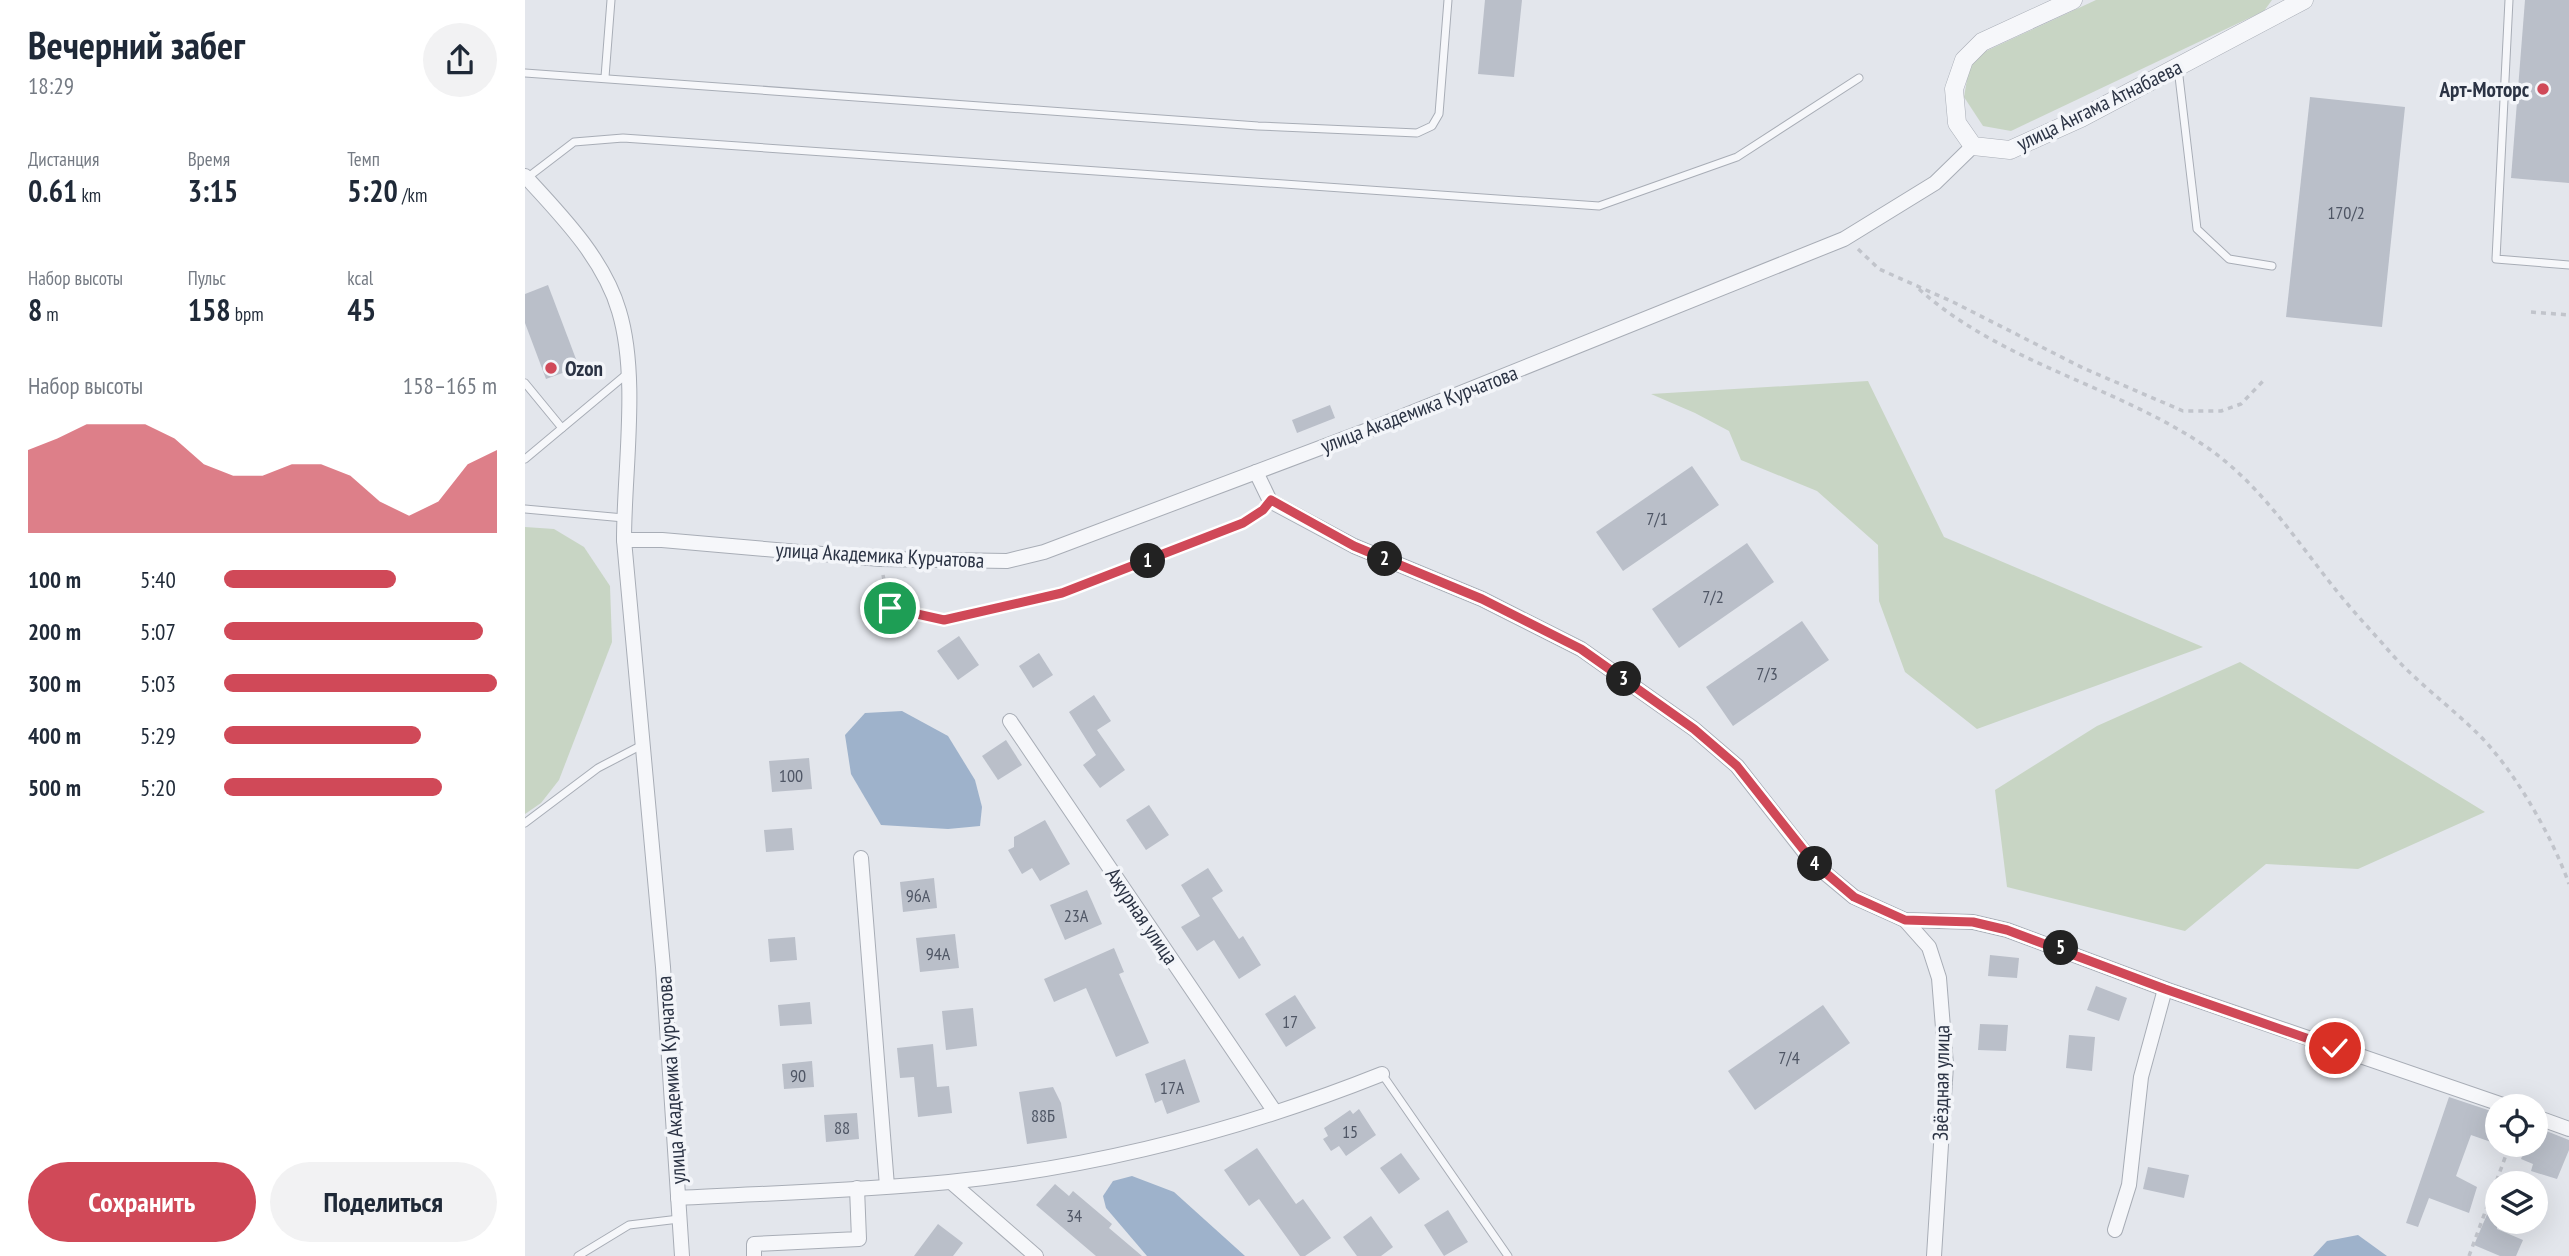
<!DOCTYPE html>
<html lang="ru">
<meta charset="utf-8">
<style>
:root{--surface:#fff;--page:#f2f2f3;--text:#1f2937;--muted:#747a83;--accent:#d04958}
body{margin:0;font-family:"PT Sans Narrow",sans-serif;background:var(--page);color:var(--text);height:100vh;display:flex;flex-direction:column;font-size:26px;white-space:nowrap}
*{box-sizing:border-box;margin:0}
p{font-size:23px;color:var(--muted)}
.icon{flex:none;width:38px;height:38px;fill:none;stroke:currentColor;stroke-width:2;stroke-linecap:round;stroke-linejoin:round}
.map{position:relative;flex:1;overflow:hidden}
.details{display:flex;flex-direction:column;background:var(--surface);width:525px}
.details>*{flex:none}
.fabs{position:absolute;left:1960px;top:1094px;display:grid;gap:14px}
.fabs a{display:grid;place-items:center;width:63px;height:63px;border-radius:50%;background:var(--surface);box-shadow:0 7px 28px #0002;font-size:35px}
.pin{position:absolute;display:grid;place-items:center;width:60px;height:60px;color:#fff;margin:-30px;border:4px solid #fff;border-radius:50%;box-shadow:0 2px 7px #0007}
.km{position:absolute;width:35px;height:35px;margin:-18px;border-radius:50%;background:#222;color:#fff;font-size:19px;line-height:35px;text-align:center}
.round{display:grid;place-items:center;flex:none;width:74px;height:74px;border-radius:37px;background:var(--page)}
.head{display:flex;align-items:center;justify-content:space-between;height:119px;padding:0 28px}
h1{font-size:38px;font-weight:600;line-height:52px}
.figures{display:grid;grid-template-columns:repeat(3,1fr);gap:10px;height:119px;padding:7px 28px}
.figures div{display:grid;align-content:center}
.figures b{font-size:30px;font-weight:600}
.figures small{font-size:19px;font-weight:400}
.figures p{font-size:19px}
.chart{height:196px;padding:14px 28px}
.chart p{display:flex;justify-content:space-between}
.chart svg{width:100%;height:126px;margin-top:7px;fill:var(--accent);opacity:.7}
.action{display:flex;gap:14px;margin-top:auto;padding:14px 28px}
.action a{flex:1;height:80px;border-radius:42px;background:var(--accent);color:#fff;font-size:28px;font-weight:600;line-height:80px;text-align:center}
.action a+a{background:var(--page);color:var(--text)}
ul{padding:0 28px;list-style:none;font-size:23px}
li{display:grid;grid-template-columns:112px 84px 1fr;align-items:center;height:52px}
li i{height:18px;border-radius:9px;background:var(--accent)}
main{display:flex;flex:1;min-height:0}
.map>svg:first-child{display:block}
.green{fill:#c8d5c4}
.water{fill:#9eb2cb}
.building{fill:#babfc9}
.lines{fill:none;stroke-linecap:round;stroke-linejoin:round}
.service-casing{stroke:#a8adb6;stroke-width:9}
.minor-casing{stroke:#a8adb6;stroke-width:16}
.tertiary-casing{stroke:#a8adb6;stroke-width:19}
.path{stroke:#c1c4cb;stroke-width:3.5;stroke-dasharray:5 5;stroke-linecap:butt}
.service{stroke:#f6f7fa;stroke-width:7}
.minor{stroke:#f6f7fa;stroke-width:14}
.tertiary{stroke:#f6f7fa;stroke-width:18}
.route-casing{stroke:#fff;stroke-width:14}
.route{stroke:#d04958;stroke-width:9}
.poi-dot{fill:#d04958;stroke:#f3f5f9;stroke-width:2.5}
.labels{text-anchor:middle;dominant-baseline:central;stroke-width:7;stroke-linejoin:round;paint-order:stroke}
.number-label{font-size:18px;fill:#4f5665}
.poi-label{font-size:21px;font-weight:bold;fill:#2b3344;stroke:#f3f5f9;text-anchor:end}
.street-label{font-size:21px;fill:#2b3344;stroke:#f3f5f9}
</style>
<main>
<section class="details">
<div class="head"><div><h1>Вечерний забег</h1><p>18:29</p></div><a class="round"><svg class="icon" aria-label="share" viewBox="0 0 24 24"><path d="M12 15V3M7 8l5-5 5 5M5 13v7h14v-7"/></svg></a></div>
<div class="figures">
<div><p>Дистанция</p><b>0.61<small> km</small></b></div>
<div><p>Время</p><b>3:15</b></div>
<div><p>Темп</p><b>5:20<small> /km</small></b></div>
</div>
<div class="figures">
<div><p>Набор высоты</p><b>8<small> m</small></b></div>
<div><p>Пульс</p><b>158<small> bpm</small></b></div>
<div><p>kcal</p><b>45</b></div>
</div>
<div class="chart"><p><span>Набор высоты</span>158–165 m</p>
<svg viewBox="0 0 160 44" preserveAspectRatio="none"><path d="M0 44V15L10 11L20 6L30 6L40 6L50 11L60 20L70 24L80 24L90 20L100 20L110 24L120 33L130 38L140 33L150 20L160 15V44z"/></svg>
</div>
<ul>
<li><b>100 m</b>5:40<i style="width:63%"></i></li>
<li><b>200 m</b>5:07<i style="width:95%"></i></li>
<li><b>300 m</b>5:03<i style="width:100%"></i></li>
<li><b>400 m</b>5:29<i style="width:72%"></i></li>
<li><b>500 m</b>5:20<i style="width:80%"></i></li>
</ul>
<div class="action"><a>Сохранить</a><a>Поделиться</a></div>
</section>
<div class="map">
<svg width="2044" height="1256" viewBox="0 0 2044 1256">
<rect width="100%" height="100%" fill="#e3e6ec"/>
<!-- green -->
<g class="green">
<polygon points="1571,0 1747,0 1739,11 1486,131 1458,126 1439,97 1444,68 1459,52"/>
<polygon points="1343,381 1419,537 1678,647 1452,729 1380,672 1354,601 1353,545 1292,491 1216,460 1204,431 1170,413 1126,394"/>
<polygon points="0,527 29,529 59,547 85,586 87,642 34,780 16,803 0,814"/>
<polygon points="1715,662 1960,812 1833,869 1741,864 1660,931 1482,887 1470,790 1572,726"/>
</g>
<!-- water -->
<g class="water">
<polygon points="377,711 423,736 450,780 457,807 455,826 423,829 356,825 326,774 320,735 340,713"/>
<polygon points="607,1176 649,1192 720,1256 622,1256 581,1208 578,1196 588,1181"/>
<polygon points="1833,1235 1862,1256 1788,1256 1802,1241"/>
</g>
<!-- building -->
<g class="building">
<polygon points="960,0 997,0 989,77 953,74"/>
<polygon points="2000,0 2044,0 2044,183 1986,178"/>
<polygon points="1785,97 1880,107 1857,327 1761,317"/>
<polygon points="23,285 54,367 21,379 0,323 0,294"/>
<polygon points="805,405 810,418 772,433 767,420"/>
<polygon points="1167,466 1194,505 1098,571 1071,532"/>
<polygon points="1222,543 1249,582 1154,648 1127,609"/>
<polygon points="1277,621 1304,660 1208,726 1181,687"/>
<polygon points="434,636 454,665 433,680 412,651"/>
<polygon points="514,653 528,675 508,688 494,666"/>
<polygon points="569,695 586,721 572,730 600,770 575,788 558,765 571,755 544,712"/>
<polygon points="481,740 497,765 473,780 457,756"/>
<polygon points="284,758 287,789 247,792 244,761"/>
<polygon points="624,805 644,835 621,850 601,820"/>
<polygon points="520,820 545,864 515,881 507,868 497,874 483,850 489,847 489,837"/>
<polygon points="267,828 269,850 241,852 239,830"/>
<polygon points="683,868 698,891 687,898 714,939 718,936 736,965 714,979 689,940 672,951 656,927 675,916 656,885"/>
<polygon points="409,878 412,908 378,912 375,882"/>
<polygon points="562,890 577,924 540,940 525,905"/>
<polygon points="430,934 434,968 395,972 391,938"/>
<polygon points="270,937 272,960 245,962 243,939"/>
<polygon points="589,948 599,972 594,974 624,1043 591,1057 561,988 529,1002 519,979"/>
<polygon points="1465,955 1494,958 1492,978 1463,976"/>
<polygon points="1571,986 1602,998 1594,1021 1562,1010"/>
<polygon points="770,995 791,1028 761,1047 740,1014"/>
<polygon points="285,1002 287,1024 255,1026 253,1005"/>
<polygon points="1298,1005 1325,1043 1230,1110 1203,1071"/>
<polygon points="448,1008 452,1046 421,1050 417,1011"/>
<polygon points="1455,1024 1483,1025 1481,1051 1453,1050"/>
<polygon points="1544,1035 1570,1037 1567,1071 1541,1068"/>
<polygon points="408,1044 412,1087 424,1086 427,1113 393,1117 389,1077 375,1078 372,1048"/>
<polygon points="660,1059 675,1102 642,1114 637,1100 630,1103 620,1074"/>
<polygon points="287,1061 289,1087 259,1089 257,1064"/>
<polygon points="528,1087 536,1103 542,1138 502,1144 494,1092"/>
<polygon points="1924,1097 1972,1113 1972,1121 1966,1142 1946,1135 1931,1176 1952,1187 1944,1213 1904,1198 1893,1227 1881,1223"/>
<polygon points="834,1109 851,1135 821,1156 814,1146 806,1151 798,1139 803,1136 799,1128 825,1110 828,1114"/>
<polygon points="332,1113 334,1139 301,1142 299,1115"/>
<polygon points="2011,1127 2044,1140 2044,1150 2032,1179 2006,1171 2008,1164 1996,1159 2002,1144 2011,1144"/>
<polygon points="732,1148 771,1204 778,1199 806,1238 780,1256 775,1256 734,1199 724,1206 699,1170"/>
<polygon points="876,1153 895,1179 874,1194 855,1168"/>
<polygon points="1623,1167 1664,1175 1659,1198 1618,1189"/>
<polygon points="530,1184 544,1196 548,1191 587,1224 584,1228 617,1256 571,1256 511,1205"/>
<polygon points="1972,1191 1972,1229 1998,1240 1991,1256 1975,1256 1949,1245"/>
<polygon points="923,1210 943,1242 919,1256 899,1225"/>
<polygon points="846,1216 868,1247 856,1256 832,1256 818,1237"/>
<polygon points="413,1224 438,1243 428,1256 389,1256"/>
</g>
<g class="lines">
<defs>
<g id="service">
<polyline points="1984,0 1971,259 2044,265"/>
<polyline points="1653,68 1672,229 1704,259 1747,266"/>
<polyline points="0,73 733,126 892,133 907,126 914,114 923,0"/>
<polyline points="80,77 86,0"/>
<polyline points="2,178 49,142 98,138 1074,206 1212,157 1334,78"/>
<polyline points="0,383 37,428"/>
<polyline points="0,459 103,373"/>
<polyline points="0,509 99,518"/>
<polyline points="0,823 73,768 117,745"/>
<polyline points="857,1074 983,1256"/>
<polyline points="53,1256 104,1225 154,1219"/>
</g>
<g id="minor">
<path d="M 0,176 C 36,215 79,259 94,311 C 114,377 99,470 99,540"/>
<polyline points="731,472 745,501 829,546 957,599 1056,649 1169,729 1212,766 1288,863 1329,897 1380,920 1448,922 1482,930 1640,989 1981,1106"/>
<polyline points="485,721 750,1112"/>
<polyline points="336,858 362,1186"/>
<polyline points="1380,920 1404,947 1414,978 1421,1065 1409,1256"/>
<polyline points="2011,1117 2044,1129"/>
<polyline points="426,1182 511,1256"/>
<path d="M 153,1198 C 243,1193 334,1191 424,1182 C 572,1167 719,1129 857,1074"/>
<polyline points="1590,1230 1604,1185 1616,1077 1640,989"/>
<polyline points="157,1256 138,967 99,540 137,540 355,559 482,561 519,552 856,425 1319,239 1410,183 1448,146"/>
<polyline points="229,1256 229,1244 334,1239 332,1188"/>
</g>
<polyline id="tertiary" points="1548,0 1457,42 1439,60 1429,89 1432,123 1448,146 1485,150 1556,118 1779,0"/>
</defs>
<!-- service casing -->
<use href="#service" class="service-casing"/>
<!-- minor casing -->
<use href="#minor" class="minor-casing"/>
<!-- tertiary casing -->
<use href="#tertiary" class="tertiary-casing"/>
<!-- path -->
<g class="path">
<polyline points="1333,249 1354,269 1428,302 1558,368 1658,411 1696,411 1716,404 1741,378"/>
<path d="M 1394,289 C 1475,362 1588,385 1677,444 C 1730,479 1764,530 1803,580 C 1820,602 1839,623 1858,644 C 1885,677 1920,702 1950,731 C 1988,767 2027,836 2044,884"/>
<polyline points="2006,312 2044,315"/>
<polyline points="358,575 365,608 419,620 537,593 665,545 718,523 736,511"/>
<polyline points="1944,1256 1985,1144"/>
</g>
<!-- service -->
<use href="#service" class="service"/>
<!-- minor -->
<use href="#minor" class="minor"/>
<!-- tertiary -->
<use href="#tertiary" class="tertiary"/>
</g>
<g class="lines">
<defs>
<polyline id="route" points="365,608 419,620 537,593 718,523 738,510 746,500 829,546 957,599 1056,649 1169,729 1212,766 1289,863 1329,897 1380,920 1448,922 1482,930 1640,989 1810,1048"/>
</defs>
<!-- route casing -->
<use href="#route" class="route-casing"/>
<!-- route -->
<use href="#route" class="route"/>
</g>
<!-- markers -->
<g class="poi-dot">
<circle cx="2018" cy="89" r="7"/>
<circle cx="26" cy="368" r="7"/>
</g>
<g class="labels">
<!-- number labels -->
<g class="number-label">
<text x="1821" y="212">170/2</text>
<text x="1132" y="518">7/1</text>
<text x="1188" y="596">7/2</text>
<text x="1242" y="673">7/3</text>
<text x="266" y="775">100</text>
<text x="393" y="895">96А</text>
<text x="551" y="915">23А</text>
<text x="413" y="953">94А</text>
<text x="765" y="1021">17</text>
<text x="1264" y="1057">7/4</text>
<text x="273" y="1075">90</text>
<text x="647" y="1087">17А</text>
<text x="518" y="1115">88Б</text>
<text x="317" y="1127">88</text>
<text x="825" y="1131">15</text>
<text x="549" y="1215">34</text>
</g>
<!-- poi labels -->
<g class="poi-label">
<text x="2004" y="89">Арт-Моторс</text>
<text x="40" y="368" text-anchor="start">Ozon</text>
</g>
<!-- street labels -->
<g class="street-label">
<text transform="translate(1574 105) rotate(-26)">улица Ангама Атнабаева</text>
<text transform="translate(894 409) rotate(-21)">улица Академика Курчатова</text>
<text transform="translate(355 555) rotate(3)">улица Академика Курчатова</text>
<text transform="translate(617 916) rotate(56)">Ажурная улица</text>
<text transform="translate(146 1080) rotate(-94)">улица Академика Курчатова</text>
<text transform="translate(1416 1083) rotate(-89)">Звёздная улица</text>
</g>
</g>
</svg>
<div class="fabs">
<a><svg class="icon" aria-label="locate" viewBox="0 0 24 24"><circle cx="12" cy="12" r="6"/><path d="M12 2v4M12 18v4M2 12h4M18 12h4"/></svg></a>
<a><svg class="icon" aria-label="layers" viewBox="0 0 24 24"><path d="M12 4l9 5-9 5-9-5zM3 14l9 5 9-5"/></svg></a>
</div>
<div class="pin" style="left:365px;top:608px;background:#1e9e55"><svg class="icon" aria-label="arrive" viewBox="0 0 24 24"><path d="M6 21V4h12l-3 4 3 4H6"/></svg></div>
<div class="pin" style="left:1810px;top:1048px;background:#d93025"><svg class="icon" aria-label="check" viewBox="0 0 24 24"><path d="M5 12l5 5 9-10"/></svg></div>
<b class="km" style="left:623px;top:561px">1</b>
<b class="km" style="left:860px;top:559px">2</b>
<b class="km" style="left:1099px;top:679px">3</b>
<b class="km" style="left:1290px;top:864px">4</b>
<b class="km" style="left:1536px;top:948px">5</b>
</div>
</main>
